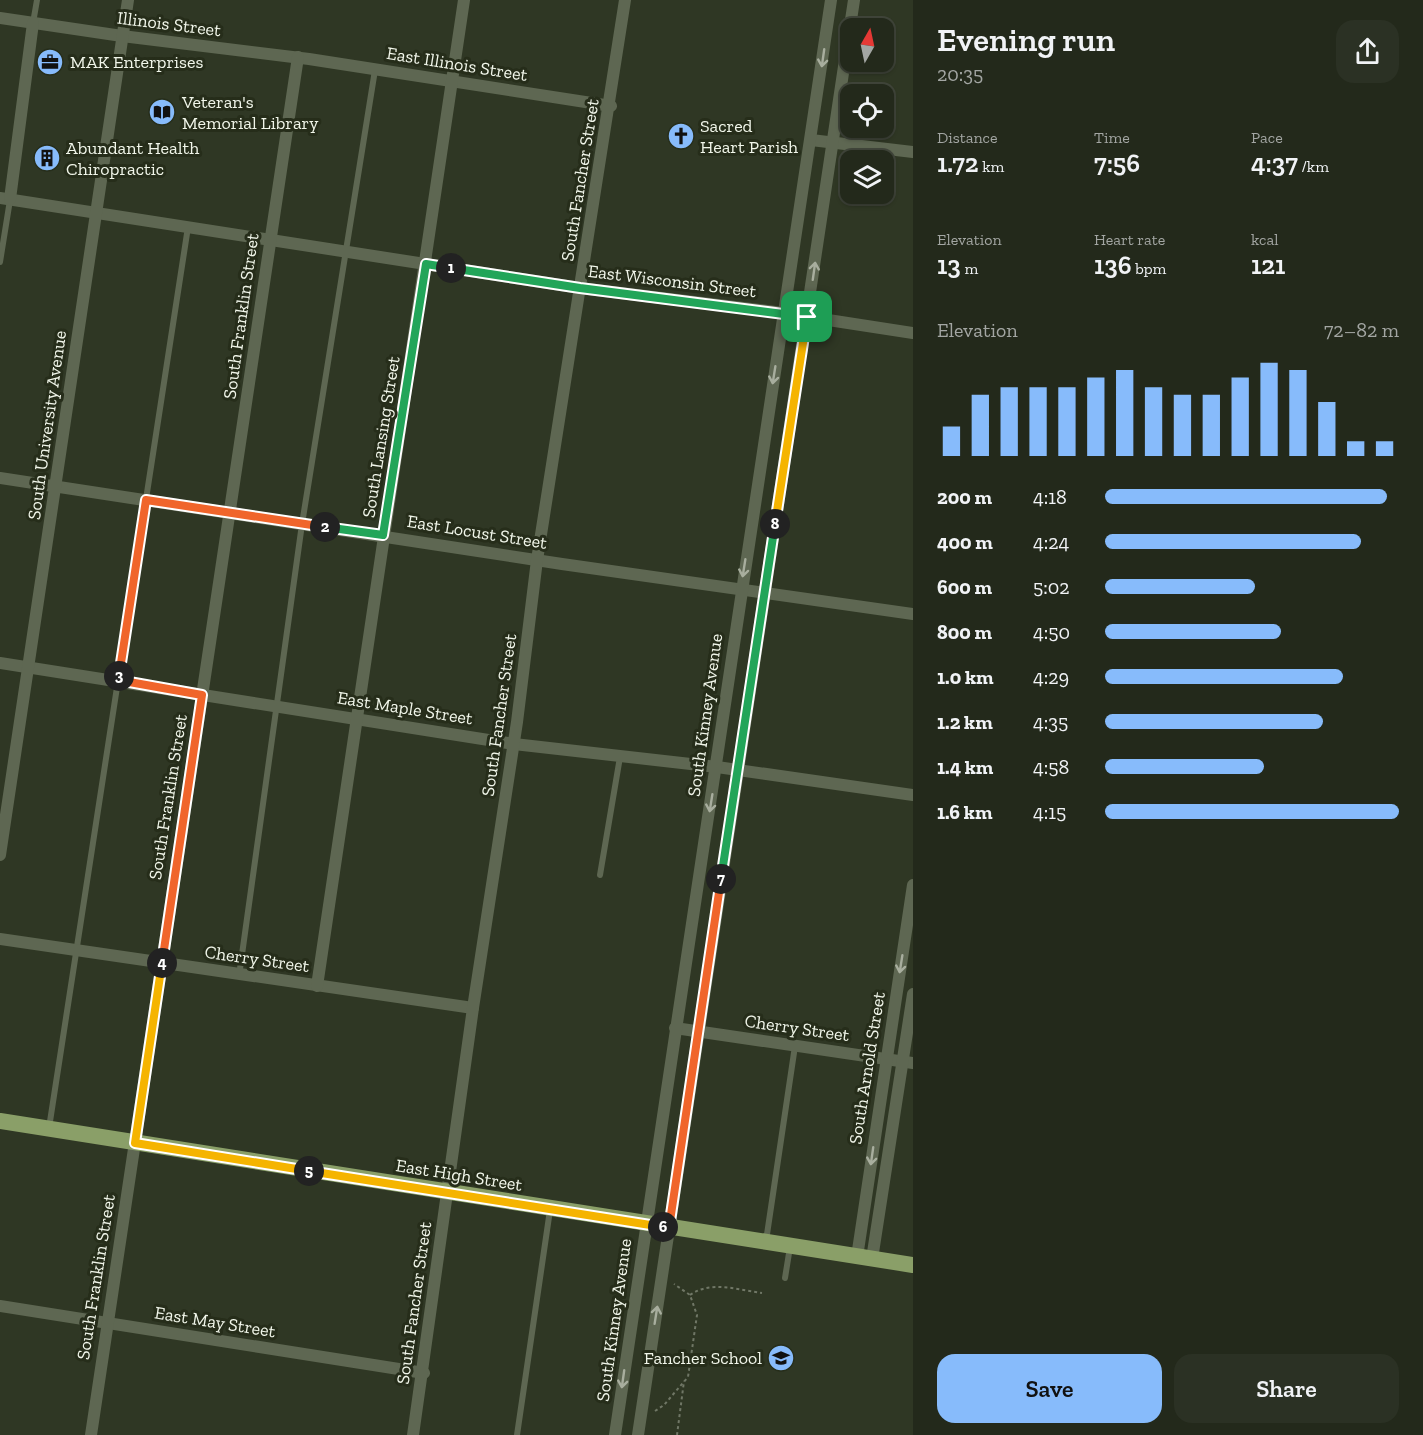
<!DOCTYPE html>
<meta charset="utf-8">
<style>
:root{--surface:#23291b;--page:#2b3124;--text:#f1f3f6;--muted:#a3a6a3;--line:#40453a;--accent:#87bbfb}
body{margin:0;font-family:"Zilla Slab",serif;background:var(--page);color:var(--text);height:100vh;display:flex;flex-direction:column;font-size:22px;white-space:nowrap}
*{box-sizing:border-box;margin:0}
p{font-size:20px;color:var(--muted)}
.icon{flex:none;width:33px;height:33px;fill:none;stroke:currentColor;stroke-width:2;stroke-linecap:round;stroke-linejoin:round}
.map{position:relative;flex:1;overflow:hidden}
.details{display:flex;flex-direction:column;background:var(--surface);width:510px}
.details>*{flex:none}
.needle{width:39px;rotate:9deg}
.fabs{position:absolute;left:840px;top:18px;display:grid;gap:12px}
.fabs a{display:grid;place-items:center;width:54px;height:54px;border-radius:12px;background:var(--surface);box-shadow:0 2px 4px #0004,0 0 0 2px var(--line);font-size:30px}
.pin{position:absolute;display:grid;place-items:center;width:51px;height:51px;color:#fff;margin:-26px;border-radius:12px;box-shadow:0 3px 9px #0006}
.km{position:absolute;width:30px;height:30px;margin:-15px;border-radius:50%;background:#222;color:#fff;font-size:16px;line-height:30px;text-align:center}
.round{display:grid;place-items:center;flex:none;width:63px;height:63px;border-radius:18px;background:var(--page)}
.headline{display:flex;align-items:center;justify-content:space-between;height:102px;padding:0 24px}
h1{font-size:33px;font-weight:600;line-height:45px}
.figures{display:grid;grid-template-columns:repeat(3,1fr);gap:9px;height:102px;padding:6px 24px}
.figures div{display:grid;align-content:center}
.figures b{font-size:26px;font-weight:600}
.figures small{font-size:16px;font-weight:400}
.figures p{font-size:16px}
.chart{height:168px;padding:12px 24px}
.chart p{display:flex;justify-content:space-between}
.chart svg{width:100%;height:108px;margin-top:6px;stroke:var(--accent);stroke-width:6}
.action{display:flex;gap:12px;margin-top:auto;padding:12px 24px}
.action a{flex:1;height:69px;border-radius:18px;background:var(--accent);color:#111;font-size:24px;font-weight:600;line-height:69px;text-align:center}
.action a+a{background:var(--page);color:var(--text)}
ul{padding:0 24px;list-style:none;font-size:20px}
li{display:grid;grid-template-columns:96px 72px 1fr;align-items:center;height:45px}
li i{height:15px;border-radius:8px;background:var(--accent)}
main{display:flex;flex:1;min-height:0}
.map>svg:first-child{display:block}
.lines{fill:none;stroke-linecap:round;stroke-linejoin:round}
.path{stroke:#707766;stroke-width:2;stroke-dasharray:3 3;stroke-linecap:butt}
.service{stroke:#5e6752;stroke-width:6}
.minor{stroke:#5e6752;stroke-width:12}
.primary{stroke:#8a9f68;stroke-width:16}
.oneway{stroke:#a8ae9e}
.split-1-casing{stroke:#fff;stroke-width:12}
.split-2-casing{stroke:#fff;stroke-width:12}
.split-3-casing{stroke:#fff;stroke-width:12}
.split-4-casing{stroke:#fff;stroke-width:12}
.split-5-casing{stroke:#fff;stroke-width:12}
.split-6-casing{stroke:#fff;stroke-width:12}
.split-7-casing{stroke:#fff;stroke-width:12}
.split-8-casing{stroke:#fff;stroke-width:12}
.split-9-casing{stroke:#fff;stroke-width:12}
.split-1{stroke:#22a559;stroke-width:8}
.split-2{stroke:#22a559;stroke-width:8}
.split-3{stroke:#f0652b;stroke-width:8}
.split-4{stroke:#f0652b;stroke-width:8}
.split-5{stroke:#f5b400;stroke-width:8}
.split-6{stroke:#f5b400;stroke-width:8}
.split-7{stroke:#f0652b;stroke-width:8}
.split-8{stroke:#22a559;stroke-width:8}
.split-9{stroke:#f5b400;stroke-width:8}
.labels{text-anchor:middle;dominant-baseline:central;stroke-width:6;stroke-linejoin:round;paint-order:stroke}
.street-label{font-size:18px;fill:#f1f6ea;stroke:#262d1a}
.poi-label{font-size:18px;fill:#f1f6ea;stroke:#262d1a;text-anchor:start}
</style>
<main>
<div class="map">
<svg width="913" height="1435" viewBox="0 0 913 1435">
<rect width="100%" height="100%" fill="#2f3724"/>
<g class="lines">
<!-- path -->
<g class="path">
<path d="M 690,1295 C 711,1280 738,1290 762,1293"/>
<polyline points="655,1411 664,1405 688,1377 697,1315 690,1295 674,1284"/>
<polyline points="677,1435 684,1381"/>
</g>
<!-- service -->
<g class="service">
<polyline points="33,23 37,0"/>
<polyline points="0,262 10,200"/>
<polyline points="600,875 620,757"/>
<polyline points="239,976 302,524 375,70"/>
<polyline points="49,1128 188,227"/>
<polyline points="766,1241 795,1046"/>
<polyline points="785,1278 790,1247"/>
<polyline points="517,1435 550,1210"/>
</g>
<!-- minor -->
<g class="minor">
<polyline points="0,18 122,36 309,59 611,106"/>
<polyline points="811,140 913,152"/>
<polyline points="0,198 580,288 783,313 913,333"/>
<polyline points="10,199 33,23"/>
<polyline points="0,478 562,564 913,614"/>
<polyline points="0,663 514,744 717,767 913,795"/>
<polyline points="0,855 128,0"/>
<polyline points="0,939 473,1008"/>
<polyline points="317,986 464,0"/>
<polyline points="675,1028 913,1063"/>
<polyline points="857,1257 913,885"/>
<polyline points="872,1259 913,994"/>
<polyline points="0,1306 424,1373"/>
<polyline points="91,1435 298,57"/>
<polyline points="413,1435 473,1008 517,722 537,560 625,0"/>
<polyline points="615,1435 831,0"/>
<polyline points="638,1435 854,0"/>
</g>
<!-- primary -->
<polyline class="primary" points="0,1121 913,1265"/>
</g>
<!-- one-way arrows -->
<defs><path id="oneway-shaft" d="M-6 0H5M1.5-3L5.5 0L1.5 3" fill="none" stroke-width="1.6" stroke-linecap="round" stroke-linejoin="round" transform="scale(1.5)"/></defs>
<g class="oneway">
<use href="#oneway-shaft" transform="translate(823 58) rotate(98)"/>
<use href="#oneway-shaft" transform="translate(814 271) rotate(-82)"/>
<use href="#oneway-shaft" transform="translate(774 375) rotate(99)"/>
<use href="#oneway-shaft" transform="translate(744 568) rotate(99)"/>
<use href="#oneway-shaft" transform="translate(711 803) rotate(99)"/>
<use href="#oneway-shaft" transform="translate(901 964) rotate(99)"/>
<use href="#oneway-shaft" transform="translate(872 1156) rotate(98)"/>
<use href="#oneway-shaft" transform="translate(656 1315) rotate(-81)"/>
<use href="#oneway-shaft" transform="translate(623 1379) rotate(98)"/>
</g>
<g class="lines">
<defs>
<polyline id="split-1" points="451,268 580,288 807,317"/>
<polyline id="split-2" points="325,527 383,535 426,264 451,268"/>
<polyline id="split-3" points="119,676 146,500 325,527"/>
<polyline id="split-4" points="119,676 118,680 202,695 162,963"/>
<polyline id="split-5" points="162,963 135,1143 309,1171"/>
<polyline id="split-6" points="309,1171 663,1227"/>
<polyline id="split-7" points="663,1227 669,1228 721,879"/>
<polyline id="split-8" points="721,879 775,524"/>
<polyline id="split-9" points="775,524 807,317"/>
</defs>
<!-- split-1 casing -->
<use href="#split-1" class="split-1-casing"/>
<!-- split-2 casing -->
<use href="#split-2" class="split-2-casing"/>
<!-- split-3 casing -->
<use href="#split-3" class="split-3-casing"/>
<!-- split-4 casing -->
<use href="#split-4" class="split-4-casing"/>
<!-- split-5 casing -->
<use href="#split-5" class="split-5-casing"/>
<!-- split-6 casing -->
<use href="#split-6" class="split-6-casing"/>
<!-- split-7 casing -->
<use href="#split-7" class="split-7-casing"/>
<!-- split-8 casing -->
<use href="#split-8" class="split-8-casing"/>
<!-- split-9 casing -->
<use href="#split-9" class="split-9-casing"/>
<!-- split-1 -->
<use href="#split-1" class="split-1"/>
<!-- split-2 -->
<use href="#split-2" class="split-2"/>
<!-- split-3 -->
<use href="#split-3" class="split-3"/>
<!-- split-4 -->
<use href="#split-4" class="split-4"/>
<!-- split-5 -->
<use href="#split-5" class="split-5"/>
<!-- split-6 -->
<use href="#split-6" class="split-6"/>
<!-- split-7 -->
<use href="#split-7" class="split-7"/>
<!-- split-8 -->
<use href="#split-8" class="split-8"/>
<!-- split-9 -->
<use href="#split-9" class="split-9"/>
</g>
<!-- icons -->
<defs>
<symbol id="office-disc" viewBox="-11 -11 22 22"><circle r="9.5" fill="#87bbfb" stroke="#262d1a"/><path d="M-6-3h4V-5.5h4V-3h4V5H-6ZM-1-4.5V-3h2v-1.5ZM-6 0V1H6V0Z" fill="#111"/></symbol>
<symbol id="library-disc" viewBox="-11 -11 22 22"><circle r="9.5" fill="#87bbfb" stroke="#262d1a"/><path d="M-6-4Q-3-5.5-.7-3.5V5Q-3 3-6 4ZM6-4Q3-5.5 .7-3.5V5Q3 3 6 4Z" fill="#111"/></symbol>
<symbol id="church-disc" viewBox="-11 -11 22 22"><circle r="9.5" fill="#87bbfb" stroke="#262d1a"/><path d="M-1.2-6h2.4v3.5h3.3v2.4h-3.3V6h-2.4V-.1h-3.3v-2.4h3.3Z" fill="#111"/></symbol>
<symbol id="building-disc" viewBox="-11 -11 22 22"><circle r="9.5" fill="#87bbfb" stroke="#262d1a"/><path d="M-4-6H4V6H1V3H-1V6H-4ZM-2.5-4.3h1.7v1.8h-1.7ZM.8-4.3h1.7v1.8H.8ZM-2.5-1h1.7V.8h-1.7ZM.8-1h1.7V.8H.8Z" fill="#111"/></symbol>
<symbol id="school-disc" viewBox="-11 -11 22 22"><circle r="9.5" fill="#87bbfb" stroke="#262d1a"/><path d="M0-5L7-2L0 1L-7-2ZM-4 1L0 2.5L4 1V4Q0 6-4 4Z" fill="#111"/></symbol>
</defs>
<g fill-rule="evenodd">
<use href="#office-disc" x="35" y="47" width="30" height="30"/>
<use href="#library-disc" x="147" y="97" width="30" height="30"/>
<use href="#church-disc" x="666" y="121" width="30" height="30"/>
<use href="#building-disc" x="32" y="143" width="30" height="30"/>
<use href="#school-disc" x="766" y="1343" width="30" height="30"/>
</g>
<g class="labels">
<!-- street labels -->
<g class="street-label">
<text transform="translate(169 24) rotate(7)">Illinois Street</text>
<text transform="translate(457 64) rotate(9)">East Illinois Street</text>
<text transform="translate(580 180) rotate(-81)">South Fancher Street</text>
<text transform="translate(672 281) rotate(7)">East Wisconsin Street</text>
<text transform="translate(241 316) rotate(-82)">South Franklin Street</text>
<text transform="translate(47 425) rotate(-82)">South University Avenue</text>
<text transform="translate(381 437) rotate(-81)">South Lansing Street</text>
<text transform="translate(477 532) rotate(9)">East Locust Street</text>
<text transform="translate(405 708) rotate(9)">East Maple Street</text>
<text transform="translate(499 715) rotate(-82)">South Fancher Street</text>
<text transform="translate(705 715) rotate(-82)">South Kinney Avenue</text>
<text transform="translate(168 797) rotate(-81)">South Franklin Street</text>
<text transform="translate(257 959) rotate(8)">Cherry Street</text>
<text transform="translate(797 1028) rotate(8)">Cherry Street</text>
<text transform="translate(867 1068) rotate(-81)">South Arnold Street</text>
<text transform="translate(459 1175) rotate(9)">East High Street</text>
<text transform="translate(96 1277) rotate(-81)">South Franklin Street</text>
<text transform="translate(414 1303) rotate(-82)">South Fancher Street</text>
<text transform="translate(614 1320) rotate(-82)">South Kinney Avenue</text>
<text transform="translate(215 1322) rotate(9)">East May Street</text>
</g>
<!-- poi labels -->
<g class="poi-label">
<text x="70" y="62">MAK Enterprises</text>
<text x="182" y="102">Veteran's<tspan x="182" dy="21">Memorial Library</tspan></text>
<text x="700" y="126">Sacred<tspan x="700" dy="21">Heart Parish</tspan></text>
<text x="66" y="148">Abundant Health<tspan x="66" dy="21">Chiropractic</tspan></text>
<text x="762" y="1358" text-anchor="end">Fancher School</text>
</g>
</g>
</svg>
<div class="fabs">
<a><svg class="needle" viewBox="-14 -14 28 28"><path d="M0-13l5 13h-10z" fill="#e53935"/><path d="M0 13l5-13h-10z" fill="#a3a6a3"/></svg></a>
<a><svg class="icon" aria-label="locate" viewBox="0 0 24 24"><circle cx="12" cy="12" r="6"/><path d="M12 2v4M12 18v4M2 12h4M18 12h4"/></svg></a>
<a><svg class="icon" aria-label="layers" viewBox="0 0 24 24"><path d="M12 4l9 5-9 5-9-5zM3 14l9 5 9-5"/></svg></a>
</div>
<div class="pin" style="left:807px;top:317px;background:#1e9e55"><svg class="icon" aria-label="arrive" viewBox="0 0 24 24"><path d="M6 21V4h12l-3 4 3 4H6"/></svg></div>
<b class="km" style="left:451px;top:268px">1</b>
<b class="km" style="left:325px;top:527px">2</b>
<b class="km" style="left:119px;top:676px">3</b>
<b class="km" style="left:162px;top:963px">4</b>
<b class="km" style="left:309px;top:1171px">5</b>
<b class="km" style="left:663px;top:1227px">6</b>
<b class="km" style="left:721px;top:879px">7</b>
<b class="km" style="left:775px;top:524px">8</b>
</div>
<section class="details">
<div class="headline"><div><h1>Evening run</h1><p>20:35</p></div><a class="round"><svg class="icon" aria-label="share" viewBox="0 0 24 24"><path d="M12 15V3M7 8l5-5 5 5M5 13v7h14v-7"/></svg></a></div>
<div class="figures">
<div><p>Distance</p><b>1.72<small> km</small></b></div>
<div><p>Time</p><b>7:56</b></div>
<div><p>Pace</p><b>4:37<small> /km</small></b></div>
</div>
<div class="figures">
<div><p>Elevation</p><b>13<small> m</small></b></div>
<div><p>Heart rate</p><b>136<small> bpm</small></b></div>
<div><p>kcal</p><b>121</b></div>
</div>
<div class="chart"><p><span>Elevation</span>72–82 m</p>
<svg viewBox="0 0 160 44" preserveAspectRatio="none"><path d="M5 44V32M15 44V19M25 44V16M35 44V16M45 44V16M55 44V12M65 44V9M75 44V16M85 44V19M95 44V19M105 44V12M115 44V6M125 44V9M135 44V22M145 44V38M155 44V38"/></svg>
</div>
<ul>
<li><b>200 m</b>4:18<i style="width:96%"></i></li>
<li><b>400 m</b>4:24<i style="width:87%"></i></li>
<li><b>600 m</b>5:02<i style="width:51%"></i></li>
<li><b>800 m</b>4:50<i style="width:60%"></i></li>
<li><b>1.0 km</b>4:29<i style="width:81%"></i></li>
<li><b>1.2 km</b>4:35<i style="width:74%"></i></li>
<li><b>1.4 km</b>4:58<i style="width:54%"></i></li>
<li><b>1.6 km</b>4:15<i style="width:100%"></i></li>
</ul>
<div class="action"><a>Save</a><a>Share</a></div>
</section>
</main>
